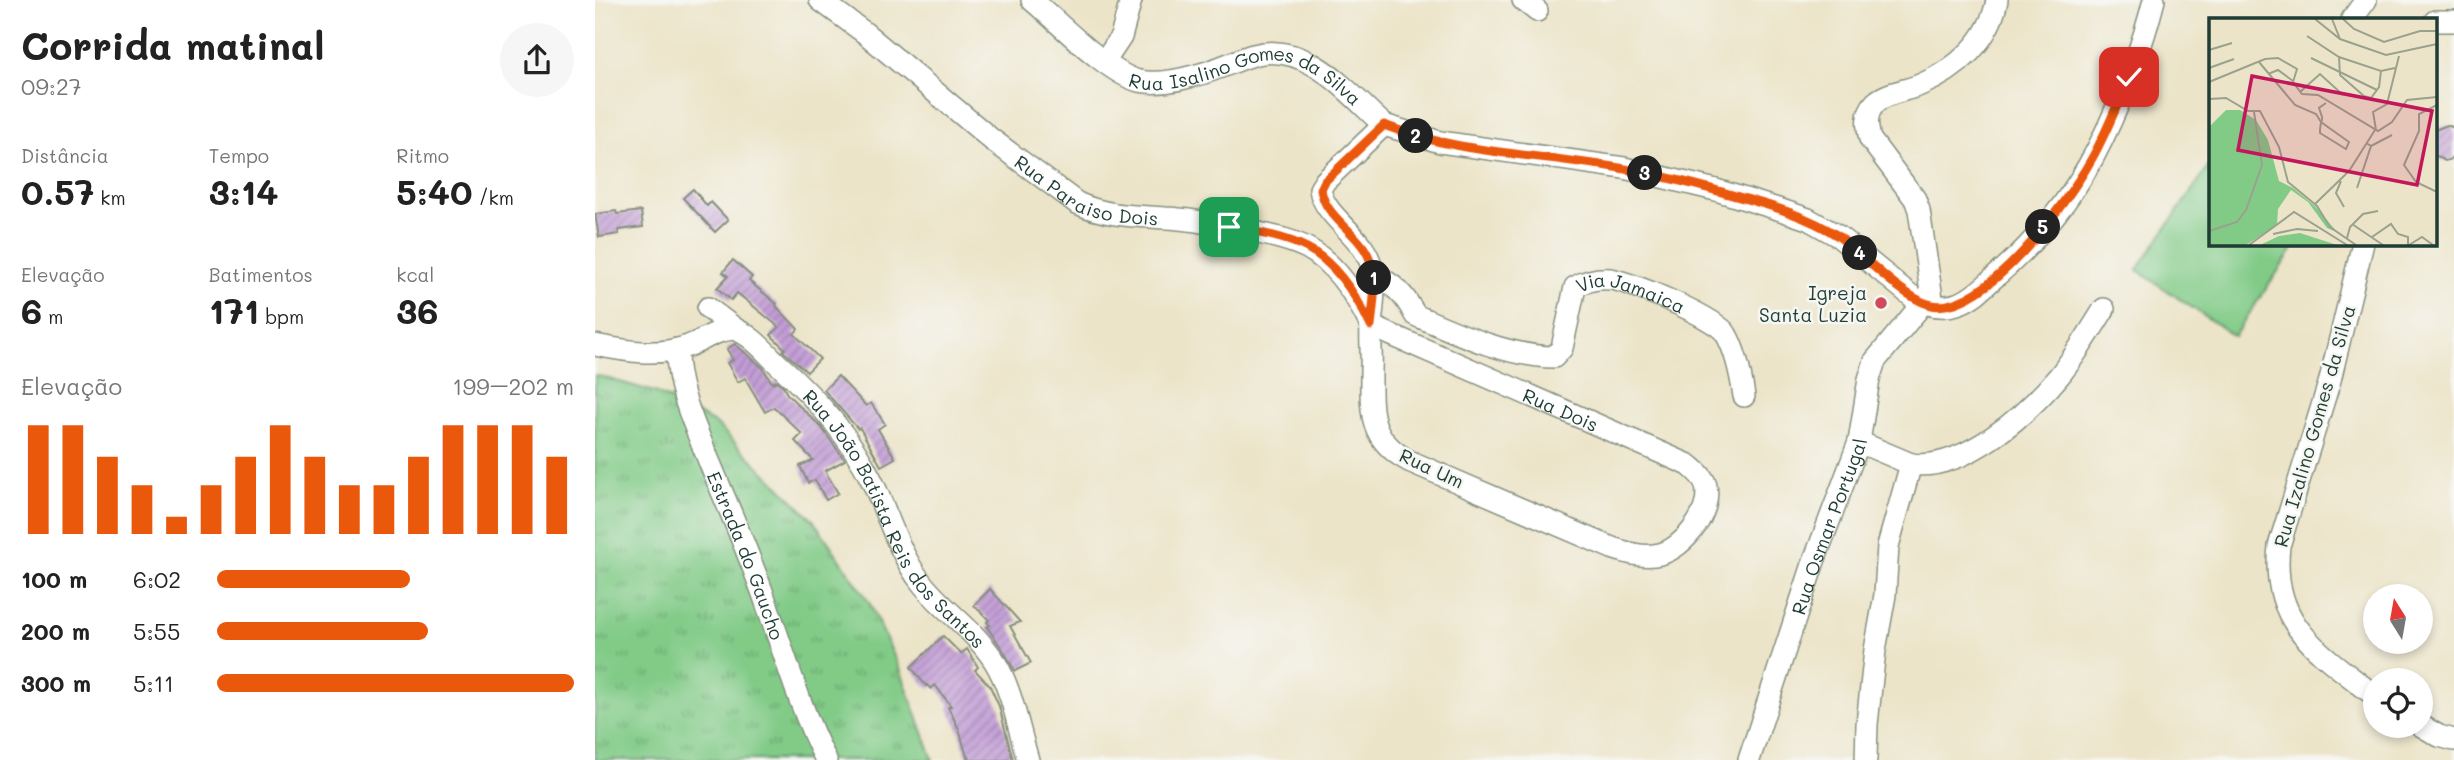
<!DOCTYPE html>
<html lang="pt">
<meta charset="utf-8">
<style>
:root{--surface:#fff;--page:#f6f6f6;--text:#222;--muted:#767676;--accent:#ea580c}
body{margin:0;font-family:Mali,sans-serif;background:var(--page);color:var(--text);height:100vh;display:flex;flex-direction:column;font-size:26px;white-space:nowrap}
*{box-sizing:border-box;margin:0}
p{font-size:23px;color:var(--muted)}
.icon{flex:none;width:38px;height:38px;fill:none;stroke:currentColor;stroke-width:2;stroke-linecap:round;stroke-linejoin:round}
.map{position:relative;flex:1;overflow:hidden}
.details{display:flex;flex-direction:column;background:var(--surface);width:595px}
.details>*{flex:none}
.needle{width:46px;rotate:349deg}
.fabs{position:absolute;left:1768px;top:584px;display:grid;gap:14px}
.fabs a{display:grid;place-items:center;width:70px;height:70px;border-radius:50%;background:var(--surface);box-shadow:0 4px 10px #0003;font-size:35px}
.pin{position:absolute;display:grid;place-items:center;width:60px;height:60px;color:#fff;margin:-30px;border-radius:14px;box-shadow:0 4px 10px #0006}
.km{position:absolute;width:35px;height:35px;margin:-18px;border-radius:50%;background:#222;color:#fff;font-size:19px;line-height:35px;text-align:center}
.round{display:grid;place-items:center;flex:none;width:74px;height:74px;border-radius:37px;background:var(--page)}
.headline{display:flex;align-items:center;justify-content:space-between;height:119px;padding:0 21px}
h1{font-size:38px;font-weight:800;line-height:52px}
.stats{display:grid;grid-template-columns:repeat(3,1fr);gap:10px;height:119px;padding:7px 21px}
.stats div{display:grid;align-content:center}
.stats b{font-size:35px;font-weight:800}
.stats small{font-size:19px;font-weight:400}
.stats p{font-size:19px}
.chart{height:196px;padding:14px 21px}
.chart p{display:flex;justify-content:space-between}
.chart svg{width:100%;height:126px;margin-top:7px;stroke:var(--accent);stroke-width:6}
ul{padding:0 21px;list-style:none;font-size:23px}
li{display:grid;grid-template-columns:112px 84px 1fr;align-items:center;height:52px}
li i{height:18px;border-radius:9px;background:var(--accent)}
main{display:flex;flex:1;min-height:0}
.map>svg:first-child{display:block}
.grass{fill:url(#grass-tufts);stroke:#50845e;stroke-width:2}
.garden{fill:#81cb87;stroke:#50845e;stroke-width:2}
.building{fill:url(#building-hatch)}
.lines{fill:none;stroke-linecap:round;stroke-linejoin:round}
.minor-casing{stroke:#86907e;stroke-width:24}
.minor{stroke:#fff;stroke-width:21}
.route-casing{stroke:#fff;stroke-width:14}
.route{stroke:#ea580c;stroke-width:9}
.poi-dot{fill:#d1495b;stroke:#f6f6f2;stroke-width:2.5}
.labels{text-anchor:middle;dominant-baseline:central;stroke-width:5;stroke-linejoin:round;paint-order:stroke}
.street-label{font-size:19px;fill:#1f3d34;stroke:#f6f6f2}
.poi-label{font-size:19px;fill:#1f3d34;stroke:#f6f6f2;text-anchor:end}
.inset-road{fill:none;stroke:#9aa18d;stroke-width:2}
.view{fill:#c2185b;fill-opacity:0.15;stroke:#c2185b;stroke-width:3.5}
.inset-edge{fill:none;stroke:#1f3d34;stroke-width:3.5}
</style>
<main>
<section class="details">
<div class="headline"><div><h1>Corrida matinal</h1><p>09:27</p></div><a class="round"><svg class="icon" aria-label="share" viewBox="0 0 24 24"><path d="M12 15V3M7 8l5-5 5 5M5 13v7h14v-7"/></svg></a></div>
<div class="stats">
<div><p>Distância</p><b>0.57<small> km</small></b></div>
<div><p>Tempo</p><b>3:14</b></div>
<div><p>Ritmo</p><b>5:40<small> /km</small></b></div>
</div>
<div class="stats">
<div><p>Elevação</p><b>6<small> m</small></b></div>
<div><p>Batimentos</p><b>171<small> bpm</small></b></div>
<div><p>kcal</p><b>36</b></div>
</div>
<div class="chart"><p><span>Elevação</span>199–202 m</p>
<svg viewBox="0 0 160 44" preserveAspectRatio="none"><path d="M5 44V6M15 44V6M25 44V17M35 44V27M45 44V38M55 44V27M65 44V17M75 44V6M85 44V17M95 44V27M105 44V27M115 44V17M125 44V6M135 44V6M145 44V6M155 44V17"/></svg>
</div>
<ul>
<li><b>100 m</b>6:02<i style="width:54%"></i></li>
<li><b>200 m</b>5:55<i style="width:59%"></i></li>
<li><b>300 m</b>5:11<i style="width:100%"></i></li>
</ul>
</section>
<div class="map">
<svg width="1859" height="760" viewBox="0 0 1859 760">
<defs>
<pattern id="grass-tufts" width="24" height="20" patternUnits="userSpaceOnUse" patternTransform="scale(1.75)"><rect width="24" height="20" fill="#81cb87"/><path d="M3 7l-1-3M5 7V3M7 7l1-3M15 17l-1-3M17 17v-4M19 17l1-3" fill="none" stroke="#69a66f"/></pattern>
<pattern id="building-hatch" width="6" height="6" patternUnits="userSpaceOnUse" patternTransform="scale(1.75)"><rect width="6" height="6" fill="#c29cd6"/><path d="M-1 1l2-2M0 6l6-6M5 7l2-2" fill="none" stroke="#9d80ae"/></pattern>
</defs>
<rect width="100%" height="100%" fill="#f6f6f2"/>
<filter id="ink" filterUnits="userSpaceOnUse"><feTurbulence type="fractalNoise" baseFrequency=".0143" numOctaves="2"/><feDisplacementMap in="SourceGraphic" scale="14" xChannelSelector="R" yChannelSelector="G"/><feConvolveMatrix kernelMatrix="1 2 1 2 8 2 1 2 1" color-interpolation-filters="sRGB"/></filter>
<filter id="wash" filterUnits="userSpaceOnUse"><feTurbulence type="fractalNoise" baseFrequency=".00686" numOctaves="4" result="noise"/><feDisplacementMap in="SourceGraphic" scale="28" xChannelSelector="R" yChannelSelector="G"/><feGaussianBlur stdDeviation="1.57" result="paint"/><feColorMatrix in="noise" values="0 0 0 0 0 0 0 0 0 0 0 0 0 0 0 0 0 1.4 0 .05"/><feComposite in="paint" operator="in"/></filter>
<g filter="url(#wash)">
<rect width="100%" height="100%" fill="#ece4c8"/>
<!-- grass -->
<polygon class="grass" points="0,375 60,392 120,423 219,521 274,602 305,669 338,760 0,760"/>
<!-- garden -->
<polygon class="garden" points="1616,163 1616,243 1702,243 1639,336 1542,270"/>
<g id="blocks">
<!-- building -->
<g class="building">
<polygon points="1852,125 1859,128 1859,158 1850,161 1840,155 1840,130"/>
<polygon points="98,189 112,206 116,202 133,220 120,232 88,198"/>
<polygon points="21,211 22,214 46,211 48,227 24,230 24,234 4,237 0,214"/>
<polygon points="138,260 157,277 154,281 182,304 181,306 203,329 199,334 225,359 212,372 188,351 190,349 176,335 184,327 142,293 136,300 122,288 133,276 128,272"/>
<polygon points="140,344 168,368 177,383 182,381 188,386 192,394 226,427 247,456 250,460 230,471 243,493 231,500 220,480 213,483 205,466 218,460 200,441 207,434 179,407 170,412 150,378 143,382 132,363 138,360 132,349"/>
<polygon points="243,376 271,406 276,403 290,424 283,429 300,458 286,466 265,428 263,429 229,390"/>
<polygon points="395,589 425,622 415,626 436,663 420,671 408,650 392,627 395,625 392,622 394,620 379,605"/>
<polygon points="348,636 366,654 372,649 383,667 380,670 395,686 404,706 418,760 375,760 374,756 372,757 364,729 353,707 356,706 340,685 336,689 332,685 331,686 316,667"/>
</g>
</g>
</g>
<g filter="url(#ink)">
<use href="#blocks" fill-opacity="0" stroke="#86907e" stroke-width="2"/>
<g class="lines">
<defs>
<g id="minor">
<path id="s1" d="M 225,0 L 270,33 L 396,139 L 482,203 C 510,216 541,216 571,218 C 598,219 625,225 651,230 C 671,235 693,238 712,248 C 742,264 762,297 776,326 L 1094,465 C 1101,471 1109,477 1111,486 C 1117,512 1089,548 1065,554 C 1049,558 1032,553 1017,548 L 814,461 C 773,439 776,411 776,370 C 777,355 775,341 776,327 C 777,309 781,292 778,273 C 773,236 729,219 725,189 L 730,181 L 789,125"/>
<path id="s2" d="M 437,0 C 462,21 514,74 544,81 C 563,85 584,80 602,75 C 622,70 639,61 658,55 C 712,40 753,93 789,125 L 845,142 L 1029,168 L 1121,190 L 1186,210 L 1213,219 L 1243,236 L 1319,298 C 1333,306 1349,309 1365,303 C 1378,298 1389,287 1399,278 C 1443,240 1482,192 1507,140 C 1528,96 1547,48 1559,0"/>
<polyline points="928,0 942,11"/>
<polyline points="1757,19 1771,0"/>
<polyline points="1840,21 1859,21"/>
<polyline points="510,61 526,37 536,0"/>
<path d="M 1768,243 L 1735,380 L 1684,546 C 1675,626 1725,652 1780,696"/>
<path id="s3" d="M 779,275 C 799,284 810,295 820,315 C 864,334 911,356 959,357 L 967,348 L 980,287 C 992,280 1002,278 1016,279 C 1035,282 1123,318 1131,334 C 1141,351 1146,376 1149,396"/>
<path d="M 1338,305 L 1324,210 L 1320,199 L 1275,139 C 1272,126 1270,114 1280,103 C 1291,92 1311,91 1325,85 C 1362,70 1395,40 1402,0"/>
<polyline points="113,308 142,330"/>
<path id="s4" d="M 0,345 C 30,351 63,357 93,346 C 109,340 121,330 139,329 C 156,334 171,353 184,365 C 221,398 255,436 277,481 C 293,514 303,552 326,582 C 349,612 386,634 404,669 C 418,696 424,730 433,760"/>
<path id="s5" d="M 82,349 C 81,387 100,426 114,461 C 129,497 145,533 159,570 C 184,633 200,699 231,760"/>
<polyline points="1264,442 1316,464 1293,546 1290,595 1280,650 1272,724 1271,760"/>
<path d="M 1316,464 C 1368,472 1432,414 1464,376 C 1481,355 1495,332 1509,309"/>
<polyline points="1825,725 1844,736 1859,740"/>
<path id="s6" d="M 1154,760 L 1219,561 L 1264,442 L 1274,379 L 1280,361 L 1328,303"/>
</g>
</defs>
<!-- minor casing -->
<use href="#minor" class="minor-casing"/>
<!-- minor -->
<use href="#minor" class="minor"/>
</g>
</g>
<g class="lines" filter="url(#ink)">
<defs>
<path id="route" d="M 634,227 C 660,232 688,236 712,248 C 741,263 762,297 776,326 C 778,305 783,281 775,260 C 766,233 729,218 726,189 L 730,181 L 789,125 C 865,155 950,154 1030,169 C 1069,176 1107,186 1144,197 C 1178,206 1214,217 1243,236 C 1267,254 1310,300 1337,305 C 1390,316 1473,201 1496,160 C 1511,134 1522,105 1534,77"/>
</defs>
<!-- route casing -->
<use href="#route" class="route-casing"/>
<!-- route -->
<use href="#route" class="route"/>
</g>
<!-- markers -->
<circle class="poi-dot" cx="1286" cy="303" r="7"/>
<g class="labels">
<!-- street labels -->
<g class="street-label">
<text stroke="none"><textPath href="#s2" startOffset="250">Rua Isalino Gomes da Silva</textPath></text>
<text stroke="none"><textPath href="#s1" startOffset="332">Rua Paraiso Dois</textPath></text>
<text stroke="none"><textPath href="#s3" startOffset="338">Via Jamaica</textPath></text>
<text stroke="none"><textPath href="#s1" startOffset="873">Rua Dois</textPath></text>
<text transform="translate(1719 426) rotate(-74)">Rua Izalino Gomes da Silva</text>
<text transform="translate(837 468) rotate(25)">Rua Um</text>
<text stroke="none"><textPath href="#s4" startOffset="396">Rua João Batista Reis dos Santos</textPath></text>
<text stroke="none"><textPath href="#s6" startOffset="247">Rua Osmar Portugal</textPath></text>
<text stroke="none"><textPath href="#s5" startOffset="219">Estrada do Gaucho</textPath></text>
</g>
<!-- poi labels -->
<g class="poi-label">
<text x="1272" y="292">Igreja<tspan x="1272" dy="22">Santa Luzia</tspan></text>
</g>
</g>
<!-- overview -->
<g transform="translate(1614 18)">
<rect width="228" height="228" fill="#ece4c8"/>
<path d="M 17,92 L 31,92 L 47,102 L 59,122 L 70,163 L 84,170 L 107,189 L 128,214 L 118,210 L 99,184 L 82,172 L 69,191 L 68,207 L 37,227 L 0,227 L 0,109 ZM 91,215 L 128,227 L 51,227 L 70,218 Z" fill="#81cb87"/>
<path class="inset-road" d="M 106,1 L 131,21 L 177,37 L 228,26M 123,1 L 131,21M 134,1 L 145,11 L 175,24 L 211,13 L 228,13M 98,18 L 130,39 L 172,53 L 186,50M 0,32 L 23,25M 130,39 L 131,57 L 155,78 L 162,80 L 170,69 L 172,53M 102,40 L 168,72M 50,44 L 86,87 L 107,96 L 112,104 L 140,124 L 137,131 L 111,115 L 111,112 L 112,104 L 113,102 L 113,99 L 110,90 L 117,85M 0,50 L 25,41M 59,56 L 69,52 L 84,63M 0,64 L 56,41 L 69,40 L 88,51 L 84,64 L 93,76 L 109,77 L 169,113 L 183,104 L 198,82 L 228,79M 91,74 L 111,56 L 134,77M 0,81 L 17,80 L 39,93 L 51,93 L 70,129 L 79,164 L 108,188 L 121,209 L 147,227M 228,87 L 210,96 L 210,113 L 195,147 L 207,164 L 228,174M 167,112 L 164,94 L 178,86 L 190,38M 162,128 L 183,117M 132,163 L 127,175 L 135,189M 148,170 L 162,128 L 157,125M 106,186 L 140,153 L 166,112M 143,206 L 174,227M 0,213 L 28,204 L 37,192 L 53,147 L 45,94M 64,216 L 88,211 L 109,213M 163,219 L 182,206 L 189,216 L 199,219 L 199,227M 138,220 L 141,209 L 154,196 L 169,193M 40,227 L 85,194 L 138,227M 200,227 L 213,219 L 224,227"/>
<path class="view" d="M 43,58 L 223,93 L 208,167 L 29,132 Z"/>
<rect width="228" height="228" class="inset-edge"/>
</g>
</svg>
<div class="fabs">
<a><svg class="needle" viewBox="-14 -14 28 28"><path d="M0-13l5 13h-10z" fill="#e53935"/><path d="M0 13l5-13h-10z" fill="#767676"/></svg></a>
<a><svg class="icon" aria-label="locate" viewBox="0 0 24 24"><circle cx="12" cy="12" r="6"/><path d="M12 2v4M12 18v4M2 12h4M18 12h4"/></svg></a>
</div>
<div class="pin" style="left:634px;top:227px;background:#1e9e55"><svg class="icon" aria-label="arrive" viewBox="0 0 24 24"><path d="M6 21V4h12l-3 4 3 4H6"/></svg></div>
<div class="pin" style="left:1534px;top:77px;background:#d93025"><svg class="icon" aria-label="check" viewBox="0 0 24 24"><path d="M5 12l5 5 9-10"/></svg></div>
<b class="km" style="left:779px;top:278px">1</b>
<b class="km" style="left:821px;top:136px">2</b>
<b class="km" style="left:1050px;top:173px">3</b>
<b class="km" style="left:1265px;top:253px">4</b>
<b class="km" style="left:1448px;top:227px">5</b>
</div>
</main>
